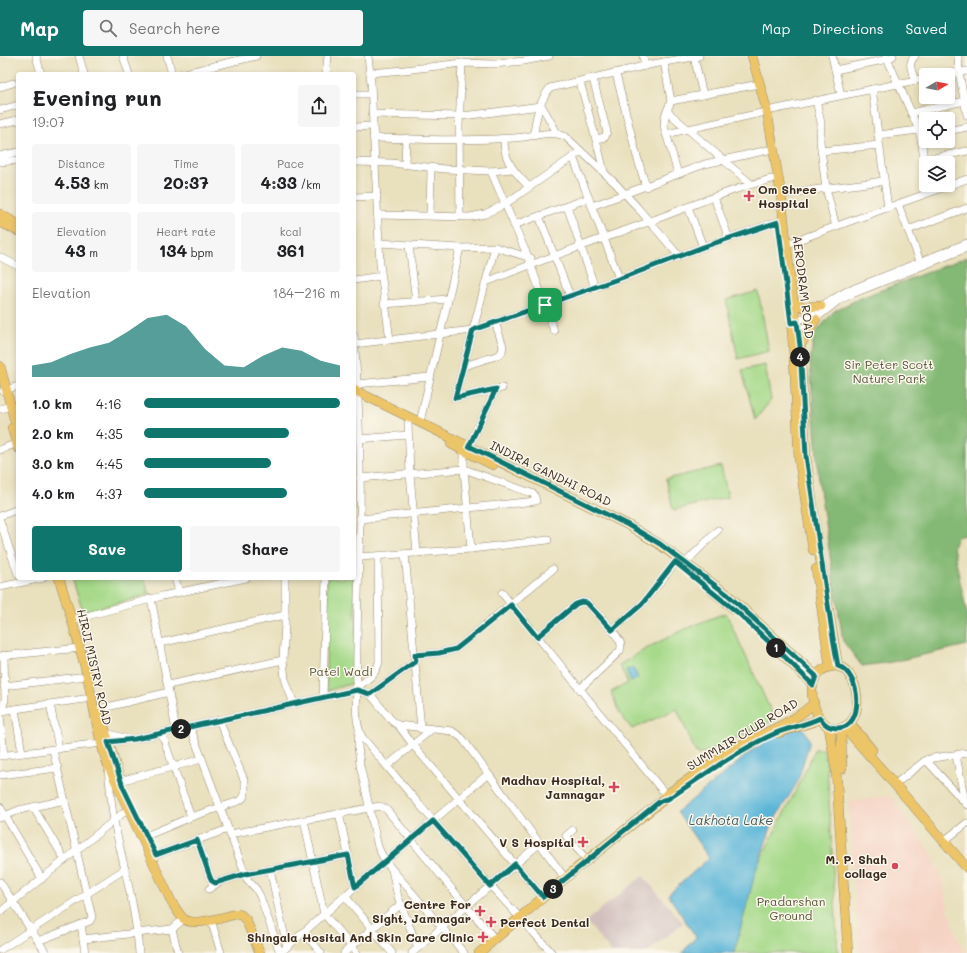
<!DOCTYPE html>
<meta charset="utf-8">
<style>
:root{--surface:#fff;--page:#f6f6f6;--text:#202124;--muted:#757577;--accent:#0f766e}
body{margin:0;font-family:Mali,sans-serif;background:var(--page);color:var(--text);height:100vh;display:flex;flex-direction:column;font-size:15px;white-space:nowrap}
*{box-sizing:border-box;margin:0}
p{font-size:13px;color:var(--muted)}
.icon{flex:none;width:22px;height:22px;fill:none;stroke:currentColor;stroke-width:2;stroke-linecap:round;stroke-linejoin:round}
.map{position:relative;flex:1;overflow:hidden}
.side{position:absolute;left:16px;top:16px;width:340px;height:508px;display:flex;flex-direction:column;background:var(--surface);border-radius:4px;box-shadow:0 2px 6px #0003}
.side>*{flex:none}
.needle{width:26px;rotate:80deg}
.fabs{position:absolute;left:919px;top:12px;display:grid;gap:8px}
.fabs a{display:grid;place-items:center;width:36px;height:36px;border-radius:4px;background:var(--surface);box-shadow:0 2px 6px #0003;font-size:20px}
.pin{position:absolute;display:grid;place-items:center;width:34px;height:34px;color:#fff;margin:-17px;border-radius:8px;box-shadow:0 2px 6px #0006}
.km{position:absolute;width:20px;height:20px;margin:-10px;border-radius:50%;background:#222;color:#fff;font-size:11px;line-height:20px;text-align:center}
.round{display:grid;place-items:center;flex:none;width:42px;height:42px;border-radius:4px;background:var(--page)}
.head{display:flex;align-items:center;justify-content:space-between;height:68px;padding:0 16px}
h1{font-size:22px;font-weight:800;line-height:30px}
.stats{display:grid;grid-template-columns:repeat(3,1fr);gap:6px;height:68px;padding:4px 16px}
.stats div{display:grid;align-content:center;border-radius:4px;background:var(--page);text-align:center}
.stats b{font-size:17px;font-weight:800}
.stats small{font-size:11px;font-weight:400}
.stats p{font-size:11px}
.chart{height:112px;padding:8px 16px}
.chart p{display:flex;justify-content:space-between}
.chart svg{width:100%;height:72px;margin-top:4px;fill:var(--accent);opacity:.7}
.cta{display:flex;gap:8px;margin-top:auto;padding:8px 16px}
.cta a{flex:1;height:46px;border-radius:4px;background:var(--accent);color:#fff;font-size:16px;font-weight:800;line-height:46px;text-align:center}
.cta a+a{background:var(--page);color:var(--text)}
ul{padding:0 16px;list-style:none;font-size:13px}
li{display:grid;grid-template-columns:64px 48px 1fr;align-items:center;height:30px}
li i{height:10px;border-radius:5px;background:var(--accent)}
header{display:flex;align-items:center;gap:24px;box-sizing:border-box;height:56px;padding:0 20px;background:var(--accent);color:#fff}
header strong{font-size:19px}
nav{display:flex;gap:22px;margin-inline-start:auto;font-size:14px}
.search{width:280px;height:36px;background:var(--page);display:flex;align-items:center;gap:10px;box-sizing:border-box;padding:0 14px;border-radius:4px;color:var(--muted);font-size:15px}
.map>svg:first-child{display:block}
.built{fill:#f5d2c2}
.industrial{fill:#d1bfbd}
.green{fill:#a6d989;stroke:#708254}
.forest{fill:#84b975;stroke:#60724a}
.water{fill:#5ab5d8;stroke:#4a707b}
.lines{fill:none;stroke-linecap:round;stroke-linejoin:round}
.minor-casing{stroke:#92856e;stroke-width:8}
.major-casing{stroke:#92856e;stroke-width:10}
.minor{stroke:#fff;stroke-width:7}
.major{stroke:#edc569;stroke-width:9}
.route-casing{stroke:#fff;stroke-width:8}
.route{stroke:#0f766e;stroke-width:5}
.poi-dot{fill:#d1495b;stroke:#fbf7ec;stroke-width:1.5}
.labels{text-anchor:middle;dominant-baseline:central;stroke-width:3;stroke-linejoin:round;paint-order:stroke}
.poi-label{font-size:12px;font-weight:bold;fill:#3b2a1e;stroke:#fbf7ec;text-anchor:end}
.street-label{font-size:12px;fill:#3b2a1e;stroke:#fbf7ec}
.park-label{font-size:12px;fill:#565639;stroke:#fbf7ec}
.water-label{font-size:13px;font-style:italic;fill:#465b5f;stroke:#fbf7ec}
</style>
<header>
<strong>Map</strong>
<div class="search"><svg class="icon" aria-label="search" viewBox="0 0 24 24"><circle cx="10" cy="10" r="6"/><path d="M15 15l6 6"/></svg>Search here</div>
<nav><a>Map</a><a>Directions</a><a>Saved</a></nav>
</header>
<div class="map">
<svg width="967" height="897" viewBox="0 0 967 897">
<rect width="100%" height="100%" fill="#fbf7ec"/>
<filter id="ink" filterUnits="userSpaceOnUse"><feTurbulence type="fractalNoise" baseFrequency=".025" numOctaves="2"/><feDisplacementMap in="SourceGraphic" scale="8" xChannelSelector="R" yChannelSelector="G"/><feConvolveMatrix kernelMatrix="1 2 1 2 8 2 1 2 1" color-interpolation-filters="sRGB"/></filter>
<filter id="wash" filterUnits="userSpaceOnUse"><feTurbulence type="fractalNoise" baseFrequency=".012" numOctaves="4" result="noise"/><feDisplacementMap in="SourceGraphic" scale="16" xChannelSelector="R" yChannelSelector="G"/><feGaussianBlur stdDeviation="0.9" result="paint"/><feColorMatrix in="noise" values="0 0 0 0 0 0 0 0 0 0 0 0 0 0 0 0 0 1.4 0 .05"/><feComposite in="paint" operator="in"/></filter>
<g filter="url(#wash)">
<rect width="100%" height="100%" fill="#e9e0bd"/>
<!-- built -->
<g class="built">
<polygon points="888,740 894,745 910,768 931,796 942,824 948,853 958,883 964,897 859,897 849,746"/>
<polygon points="491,857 500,867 490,877 481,865"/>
</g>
<!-- industrial -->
<polygon class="industrial" points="643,820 683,867 646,897 612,897 586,865"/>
<!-- green -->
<g class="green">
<polygon points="758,235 769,295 738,303 726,244"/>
<polygon points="765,309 771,344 755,364 742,314"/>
<polygon points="721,410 728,441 673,454 666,423"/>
<polygon points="72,522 144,522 149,539 83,556"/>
<polygon points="327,522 354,522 357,626 326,635"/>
<path d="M 726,557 L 775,664 L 699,699 L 698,696 L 696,697 L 677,653 L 632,673 L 620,658 L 611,636 L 628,627 L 619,609 C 652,588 688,570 726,557 Z"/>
<polygon points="815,693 823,693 827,709 838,897 734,897 755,814 800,726"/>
</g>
<!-- forest -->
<polygon class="forest" points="967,201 967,478 957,481 953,491 967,559 967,589 892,606 862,610 843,585 819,427 810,307 814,279 834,255 858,243"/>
<!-- water -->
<g class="water">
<polygon points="633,611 638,622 631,626 626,614"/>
<polygon points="803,672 810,685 797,727 773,766 756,814 734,897 682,897 696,881 668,839 709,802 677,756 753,694 785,674"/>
</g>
</g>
<g filter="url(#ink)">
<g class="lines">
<defs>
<g id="minor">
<polyline points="36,0 41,18"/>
<polyline points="79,0 84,18"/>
<polyline points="123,0 129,18"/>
<polyline points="167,0 172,18"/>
<polyline points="368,0 371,27 380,208 390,284"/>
<polyline points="643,0 645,10"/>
<polyline points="832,0 841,39"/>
<polyline points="886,0 919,74 922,88 926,124"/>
<path d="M 915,0 C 907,7 912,16 915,24"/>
<polyline points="958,0 959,16 967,59"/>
<polyline points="694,1 703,39"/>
<polyline points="664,6 671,45 665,60 664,70 678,118"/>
<polyline points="835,14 888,3 893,0"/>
<polyline points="370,17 404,14 462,7 494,8 524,5 549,0"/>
<polyline points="181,18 256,0"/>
<polyline points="326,18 328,0"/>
<polyline points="616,18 636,97 646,131"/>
<polyline points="943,19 967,15"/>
<polyline points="593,23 607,76 605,81 596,83"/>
<polyline points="580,26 598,91 604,116"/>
<polyline points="0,31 13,27"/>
<polyline points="872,33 888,152"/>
<polyline points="354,38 371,38"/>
<polyline points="816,44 821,67 820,85 826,132 836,171"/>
<polyline points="671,45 754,29"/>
<polyline points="0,54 18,49"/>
<polyline points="767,55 926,22"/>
<polyline points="668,56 751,128"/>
<polyline points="911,57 964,45"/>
<polyline points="372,58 460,60 480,58 540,50 543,52 557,77"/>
<polyline points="0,68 18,64"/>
<polyline points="354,71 373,70"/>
<polyline points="948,75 967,71"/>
<polyline points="666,78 761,57"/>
<polyline points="878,79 919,74"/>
<path d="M 534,80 C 535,63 539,46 550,32 L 653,8 L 699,0"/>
<path d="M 373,82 C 423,83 474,86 524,81 C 537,79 553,74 566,81 L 616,128 L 637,151 L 679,200"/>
<path d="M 504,83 C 504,106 514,115 529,131"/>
<polyline points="821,95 879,89"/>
<polyline points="0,100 18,96"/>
<polyline points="573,101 619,222"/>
<polyline points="924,104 967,95"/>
<polyline points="0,106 18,104"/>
<polyline points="354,106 391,107 445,113 491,115 512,113"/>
<polyline points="405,108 406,82"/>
<polyline points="491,115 528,201 554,275"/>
<polyline points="781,138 884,125"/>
<polyline points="354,141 377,140"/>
<polyline points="714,141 729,183"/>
<polyline points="898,148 920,205"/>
<polyline points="567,150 595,232"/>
<polyline points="592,150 705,108 768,94"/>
<polyline points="688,151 703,191"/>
<polyline points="378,159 470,161 485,158 505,148 580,96"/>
<polyline points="430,159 431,112"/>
<polyline points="460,160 459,70 462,7"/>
<polyline points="539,160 570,240"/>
<polyline points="514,169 589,142"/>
<polyline points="908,174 967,152"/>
<polyline points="379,187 460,192 495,191 531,202"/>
<polyline points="787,188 967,123"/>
<polyline points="409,189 416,246"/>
<polyline points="495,191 455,342 502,332"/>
<polyline points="0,201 18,210"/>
<polyline points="354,224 381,220"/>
<path d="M 486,226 C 541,204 596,185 651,165 C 691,150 731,133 772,123"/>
<polyline points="384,248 448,243"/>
<polyline points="791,267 805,262 821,250 845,236 967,187"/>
<polyline points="793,274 805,271 838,245 852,238 967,192"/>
<path d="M 354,280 C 359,341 361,403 360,464 C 359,521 356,577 357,634 C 356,650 355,666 362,681 L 459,795 L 552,897"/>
<polyline points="354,288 473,274 638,216 703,191 783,164"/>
<polyline points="464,310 499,299 502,296 503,290 495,266"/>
<polyline points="357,328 430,321"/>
<polyline points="3,335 18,330"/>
<polyline points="0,353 11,350"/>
<polyline points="420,366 460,192"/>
<polyline points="408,367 410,418 417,497"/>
<polyline points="359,383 408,379"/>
<polyline points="469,390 496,333"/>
<polyline points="0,394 17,387"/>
<polyline points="464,395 464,413 471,493"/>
<polyline points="0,460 18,453"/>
<polyline points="360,463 536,445 534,438 464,413 360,422"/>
<polyline points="0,465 18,518"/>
<polyline points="405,498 421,673"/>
<polyline points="359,501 471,493 548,484"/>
<polyline points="685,507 718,474"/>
<polyline points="175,522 179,536"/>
<polyline points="285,522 285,568 283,604 285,623 294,648"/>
<polyline points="0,531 43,522"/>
<polyline points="502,537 666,739"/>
<polyline points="151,542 176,674"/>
<polyline points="72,564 162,540 246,522"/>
<polyline points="612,574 642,548 675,507"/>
<path d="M 537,581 L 576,548 L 582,546 L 587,547 C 595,556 620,579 621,589 C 621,592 621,593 620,595 L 580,633"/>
<polyline points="160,587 285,559"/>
<polyline points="4,599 5,644 0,659 4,700"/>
<polyline points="415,599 439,597 456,593 553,513"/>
<polyline points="0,600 80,592"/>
<polyline points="168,629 283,604"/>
<polyline points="4,630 87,620"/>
<path d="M 357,631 C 367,624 376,619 379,606 L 378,500"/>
<polyline points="370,638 416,605"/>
<polyline points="323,642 326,522"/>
<polyline points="50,648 59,693"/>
<polyline points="15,653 22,697"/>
<polyline points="99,653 169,636"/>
<polyline points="1,655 91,642"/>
<polyline points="398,669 413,689 543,841"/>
<polyline points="190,671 247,823 256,833 260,840 280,897"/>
<polyline points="359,675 358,690 360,709 378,791 385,805 464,897"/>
<polyline points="102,676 128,683 135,683 357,634 370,638 393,666 398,669 452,675 462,682 565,822"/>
<polyline points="162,678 191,761"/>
<polyline points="956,699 965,746"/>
<polyline points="0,700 124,684"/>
<polyline points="926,704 967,749"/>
<polyline points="387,710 432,673"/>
<path d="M 108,713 C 110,730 111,748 114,765 C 123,809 136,852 139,897"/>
<polyline points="0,719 58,712"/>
<polyline points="120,725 202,703"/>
<polyline points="899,725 926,704 933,702 967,697"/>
<polyline points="0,751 42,823"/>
<polyline points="33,751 65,804"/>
<polyline points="339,757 355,831"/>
<polyline points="0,762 19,754 65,744"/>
<polyline points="304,764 324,858 357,897"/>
<polyline points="573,774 566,780 587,804"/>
<polyline points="230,778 380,750 386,753 466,850 495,883"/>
<polyline points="146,780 191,761 239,745 243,742 245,738 245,726 219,664"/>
<polyline points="197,784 210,821 212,825 215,827 245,818 348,799"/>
<polyline points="944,785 967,767"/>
<polyline points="156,799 228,773"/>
<polyline points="270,813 287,891"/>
<polyline points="392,814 398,841 418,892"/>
<polyline points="0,826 46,897"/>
<polyline points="209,833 219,826"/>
<polyline points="345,840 392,897"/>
<polyline points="0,856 128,753"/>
<polyline points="211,864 221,897"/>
<polyline points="81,868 85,897"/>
<polyline points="304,876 321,897"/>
<polyline points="83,883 172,873"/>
<polyline points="38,885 90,865 92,861 53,694"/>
<polyline points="0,894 125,813"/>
<polyline points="178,897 172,873 184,863"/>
<polyline points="280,897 355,831 488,718"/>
<polyline points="344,897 401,848"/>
<polyline points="412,897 539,788"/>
</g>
<g id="major">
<polyline points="752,0 767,55 781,138 791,230 800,290 806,400 819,496 838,610"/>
<polyline points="0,158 18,168"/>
<polyline points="0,166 18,175"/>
<polyline points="793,245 803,251 821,250"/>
<polyline points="792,274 794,301 799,402 813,494"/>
<polyline points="800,290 816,263"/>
<polyline points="0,310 18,377"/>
<polyline points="354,334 628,469 659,488 728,539 816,620"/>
<polyline points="12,372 18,392"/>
<polyline points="451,388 493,409"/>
<polyline points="816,513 830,611"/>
<path d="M 59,522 C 69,554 79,587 87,619 C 94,649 97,680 108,709 L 172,847 C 176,852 179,859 184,863 C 193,871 225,861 236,858 L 241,859 L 246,864 L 260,897"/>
<polyline points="712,535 734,553"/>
<polyline points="776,592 813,629"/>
<path d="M 838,610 C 856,616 861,646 854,661 C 849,672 834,677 825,668 C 812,657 806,626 821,615 C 826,611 832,610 838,610 Z"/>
<polyline points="100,657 119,721"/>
<polyline points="850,667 872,694"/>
<polyline points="829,671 836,714 848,897"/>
<polyline points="844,671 884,716 967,812"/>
<polyline points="841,672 842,713"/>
<polyline points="778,677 812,666 820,662"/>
<path d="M 479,897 L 577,812 L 663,744 L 666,739 C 692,721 717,702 745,687 C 771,673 793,667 814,647"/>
</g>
</defs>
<!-- minor casing -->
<use href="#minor" class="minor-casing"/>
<!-- major casing -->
<use href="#major" class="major-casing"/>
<!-- minor -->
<use href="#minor" class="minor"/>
<!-- major -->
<use href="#major" class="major"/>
</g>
</g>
<g class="lines" filter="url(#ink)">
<defs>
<path id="route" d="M 778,166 L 791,267 L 797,266 L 800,290 L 806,400 L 833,582 L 838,610 C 861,617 865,672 838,672 C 829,672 825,669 820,662 C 806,669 791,671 776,677 C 738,694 703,720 668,743 L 663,744 L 659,746 L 543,841 L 515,808 L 490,830 L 433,765 L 355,831 L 348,799 L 245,818 L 215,827 L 212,825 L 210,821 L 197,784 L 156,799 L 123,731 L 108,686 L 135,683 L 357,634 L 370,638 L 416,605 L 415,599 L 439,597 L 456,593 L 511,549 L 537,581 L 576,548 L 582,546 L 587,547 L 612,574 L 642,548 L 675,506 L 737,556 L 784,600 L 813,629 L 816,620 L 728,539 L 660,488 L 628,469 L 469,390 L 496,333 L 455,342 L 473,274 L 638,216 L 703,191 Z"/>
</defs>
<!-- route casing -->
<use href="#route" class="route-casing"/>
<!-- route -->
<use href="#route" class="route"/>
</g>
<!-- markers -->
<g class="poi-dot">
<path d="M747 134h4v4h4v4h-4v4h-4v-4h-4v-4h4z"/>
<path d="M612 725h4v4h4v4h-4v4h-4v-4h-4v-4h4z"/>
<path d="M581 780h4v4h4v4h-4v4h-4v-4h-4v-4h4z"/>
<circle cx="895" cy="810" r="4"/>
<path d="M478 849h4v4h4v4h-4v4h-4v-4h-4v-4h4z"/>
<path d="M489 860h4v4h4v4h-4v4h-4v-4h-4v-4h4z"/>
<path d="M481 875h4v4h4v4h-4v4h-4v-4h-4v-4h4z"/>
</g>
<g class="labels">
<!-- poi labels -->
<g class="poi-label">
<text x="758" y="133" text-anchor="start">Om Shree<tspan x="758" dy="14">Hospital</tspan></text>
<text x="605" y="724">Madhav Hospital,<tspan x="605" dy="14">Jamnagar</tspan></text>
<text x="574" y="786">V S Hospital</text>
<text x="887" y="803">M. P. Shah<tspan x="887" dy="14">collage</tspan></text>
<text x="471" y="848">Centre For<tspan x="471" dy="14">Sight, Jamnagar</tspan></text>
<text x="500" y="866" text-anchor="start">Perfect Dental</text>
<text x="474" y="881">Shingala Hosital And Skin Care Clinic</text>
</g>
<!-- street labels -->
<g class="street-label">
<text transform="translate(804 231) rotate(83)">AERODRAM ROAD</text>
<text transform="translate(551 417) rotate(26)">INDIRA GANDHI ROAD</text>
<text transform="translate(95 611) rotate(77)">HIRJI MISTRY ROAD</text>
<text transform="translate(742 678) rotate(-31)">SUMMAIR CLUB ROAD</text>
</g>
<!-- park labels -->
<g class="park-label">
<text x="889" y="308">Sir Peter Scott<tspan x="889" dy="14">Nature Park</tspan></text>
<text x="341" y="615">Patel Wadi</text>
<text x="791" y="845">Pradarshan<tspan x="791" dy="14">Ground</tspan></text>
</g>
<!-- water labels -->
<g class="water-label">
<text x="731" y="763">Lakhota Lake</text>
</g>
</g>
</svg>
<div class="fabs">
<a><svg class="needle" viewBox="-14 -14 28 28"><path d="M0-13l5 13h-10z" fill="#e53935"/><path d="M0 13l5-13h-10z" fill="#757577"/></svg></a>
<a><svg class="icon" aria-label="locate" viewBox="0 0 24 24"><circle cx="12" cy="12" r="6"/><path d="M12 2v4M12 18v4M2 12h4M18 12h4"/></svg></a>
<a><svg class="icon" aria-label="layers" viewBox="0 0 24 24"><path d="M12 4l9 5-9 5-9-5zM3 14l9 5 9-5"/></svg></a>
</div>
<div class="pin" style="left:545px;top:249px;background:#1e9e55"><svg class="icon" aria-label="arrive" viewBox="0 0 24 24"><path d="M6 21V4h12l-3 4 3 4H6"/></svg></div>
<b class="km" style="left:776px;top:592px">1</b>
<b class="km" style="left:181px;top:673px">2</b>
<b class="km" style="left:553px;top:833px">3</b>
<b class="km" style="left:800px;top:301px">4</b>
<section class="side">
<div class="head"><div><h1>Evening run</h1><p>19:07</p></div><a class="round"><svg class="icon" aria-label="share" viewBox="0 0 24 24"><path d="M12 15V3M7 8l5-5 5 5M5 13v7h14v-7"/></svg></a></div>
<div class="stats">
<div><p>Distance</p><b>4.53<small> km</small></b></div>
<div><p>Time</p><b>20:37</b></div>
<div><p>Pace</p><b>4:33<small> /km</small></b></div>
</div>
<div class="stats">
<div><p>Elevation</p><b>43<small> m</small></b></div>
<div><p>Heart rate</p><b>134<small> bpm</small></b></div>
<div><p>kcal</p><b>361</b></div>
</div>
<div class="chart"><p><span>Elevation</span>184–216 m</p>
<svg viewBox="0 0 160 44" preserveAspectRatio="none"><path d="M0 44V37L10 35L20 30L30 26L40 23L50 16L60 8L70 6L80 13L90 27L100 37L110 38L120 31L130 26L140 28L150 34L160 37V44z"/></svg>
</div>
<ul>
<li><b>1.0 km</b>4:16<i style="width:100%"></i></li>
<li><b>2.0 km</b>4:35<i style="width:74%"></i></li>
<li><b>3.0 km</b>4:45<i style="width:65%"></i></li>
<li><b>4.0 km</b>4:37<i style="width:73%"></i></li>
</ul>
<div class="cta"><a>Save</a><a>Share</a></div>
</section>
</div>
